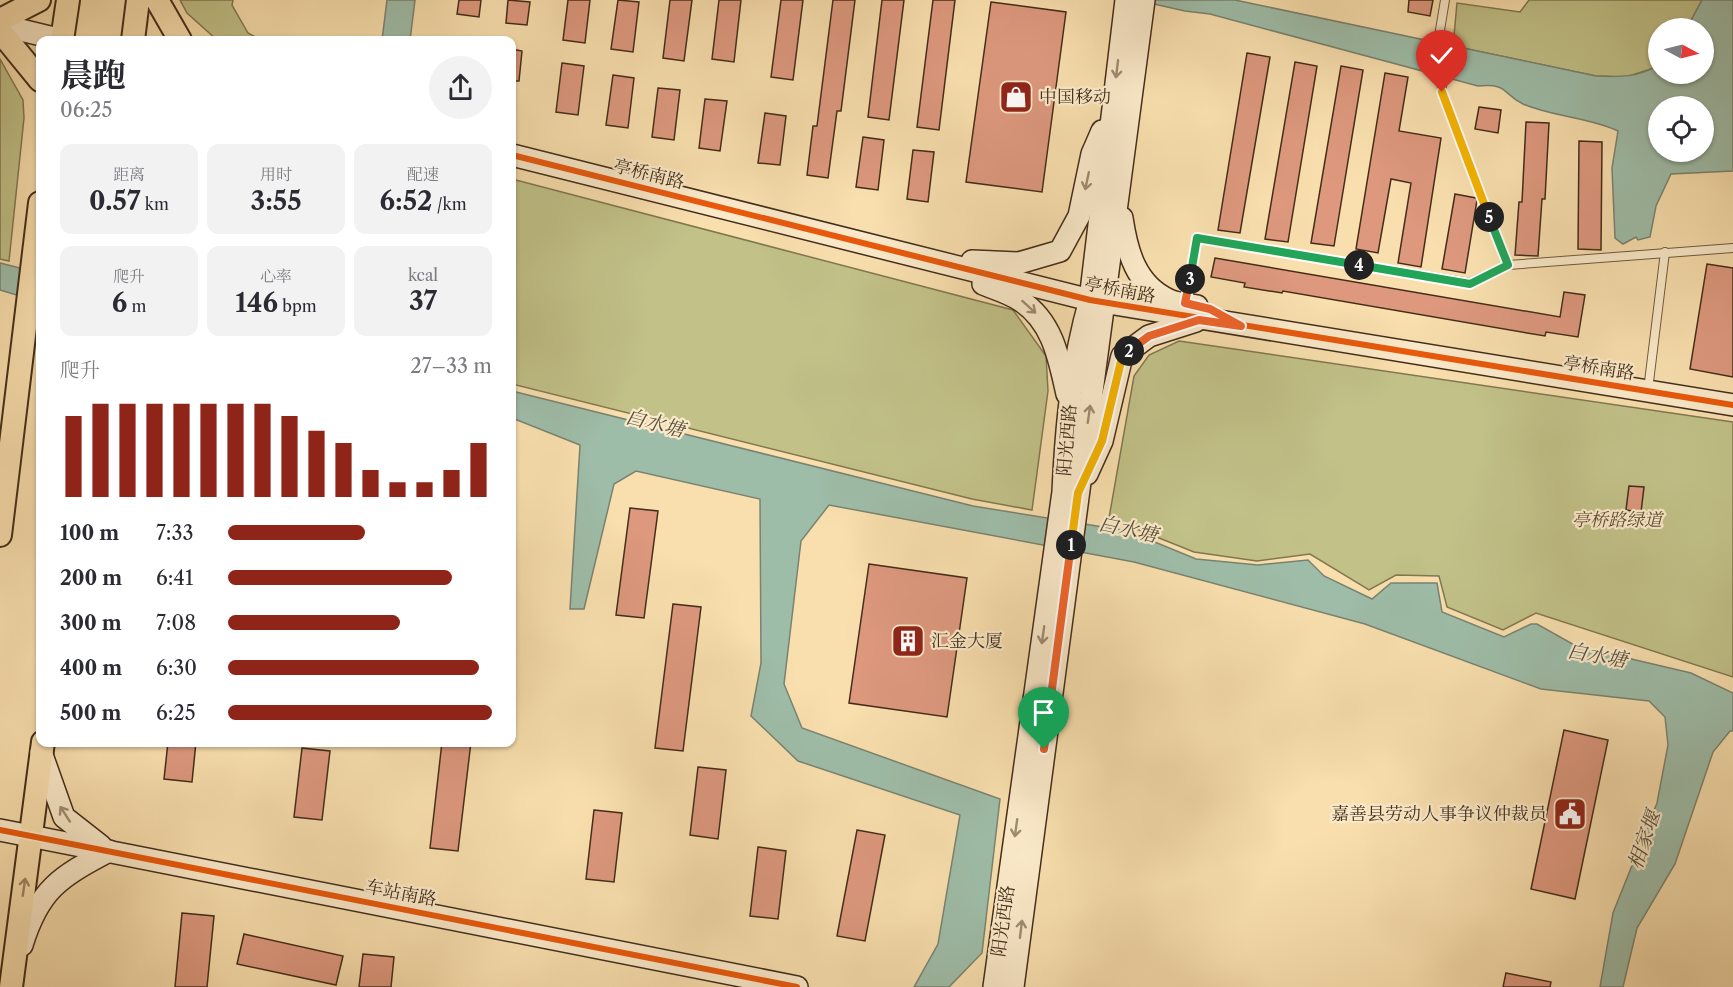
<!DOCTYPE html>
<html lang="zh">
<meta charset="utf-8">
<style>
:root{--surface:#fff;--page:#f2f2f3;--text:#2b2b33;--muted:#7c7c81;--accent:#8f2418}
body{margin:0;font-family:"Libre Caslon Text","Noto Serif SC",serif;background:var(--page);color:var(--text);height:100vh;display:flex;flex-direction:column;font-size:22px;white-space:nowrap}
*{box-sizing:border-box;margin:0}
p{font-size:20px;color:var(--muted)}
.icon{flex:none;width:33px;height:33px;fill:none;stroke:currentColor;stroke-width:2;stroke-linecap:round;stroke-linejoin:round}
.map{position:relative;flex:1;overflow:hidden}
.side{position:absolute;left:36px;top:36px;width:480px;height:711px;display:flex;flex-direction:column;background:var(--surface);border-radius:12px;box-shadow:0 2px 4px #0004}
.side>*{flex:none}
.needle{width:39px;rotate:97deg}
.fabs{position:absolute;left:1648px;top:18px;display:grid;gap:12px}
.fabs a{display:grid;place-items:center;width:66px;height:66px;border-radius:50%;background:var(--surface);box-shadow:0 2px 4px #0004;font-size:30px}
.pin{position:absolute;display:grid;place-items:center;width:51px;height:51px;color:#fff;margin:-62px -26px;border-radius:50% 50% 50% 0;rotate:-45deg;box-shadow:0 0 6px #0007}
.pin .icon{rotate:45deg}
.km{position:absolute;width:30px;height:30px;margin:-15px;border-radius:50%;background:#222;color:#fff;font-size:16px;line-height:30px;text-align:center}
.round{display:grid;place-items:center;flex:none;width:63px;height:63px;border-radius:32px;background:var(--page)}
.headline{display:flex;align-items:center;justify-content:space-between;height:102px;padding:0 24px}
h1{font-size:33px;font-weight:700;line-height:45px}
.metrics{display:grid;grid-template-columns:repeat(3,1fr);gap:9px;height:102px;padding:6px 24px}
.metrics div{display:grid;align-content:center;border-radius:12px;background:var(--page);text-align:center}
.metrics b{font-size:26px;font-weight:700}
.metrics small{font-size:16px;font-weight:400}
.metrics p{font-size:16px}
.chart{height:168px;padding:12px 24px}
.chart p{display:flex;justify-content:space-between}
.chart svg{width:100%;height:108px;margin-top:6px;stroke:var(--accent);stroke-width:6}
ul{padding:0 24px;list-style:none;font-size:20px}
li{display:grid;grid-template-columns:96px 72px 1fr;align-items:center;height:45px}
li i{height:15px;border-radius:8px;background:var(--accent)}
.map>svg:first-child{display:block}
.green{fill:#c1c188;stroke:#827751;stroke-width:1.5}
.water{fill:#9ebda9;stroke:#7a8370;stroke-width:1.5;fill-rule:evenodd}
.building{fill:#dd987e;stroke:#432d1a;stroke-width:1.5}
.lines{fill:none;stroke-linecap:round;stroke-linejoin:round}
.lane-casing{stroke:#705a3f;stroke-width:10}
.secondary-casing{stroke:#432d1a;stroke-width:24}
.primary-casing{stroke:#432d1a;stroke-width:26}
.lane{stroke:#fbeaca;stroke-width:8}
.secondary{stroke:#fbeaca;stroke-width:21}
.primary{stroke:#f9dfae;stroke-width:22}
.cycleway-casing{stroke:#fbeaca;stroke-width:10}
.cycleway{stroke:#e8590c;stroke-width:6}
.oneway{stroke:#9f8c72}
.oneway2{stroke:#9e8664}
.split-1-casing{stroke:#fff;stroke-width:12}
.split-2-casing{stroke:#fff;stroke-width:12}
.split-3-casing{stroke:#fff;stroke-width:12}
.split-4-casing{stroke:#fff;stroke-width:12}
.split-5-casing{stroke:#fff;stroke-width:12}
.split-6-casing{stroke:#fff;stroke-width:12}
.split-1{stroke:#f0652b;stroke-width:8}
.split-2{stroke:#f5b400;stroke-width:8}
.split-3{stroke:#f0652b;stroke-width:8}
.split-4{stroke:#22a559;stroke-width:8}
.split-5{stroke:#22a559;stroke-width:8}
.split-6{stroke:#f5b400;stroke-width:8}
.labels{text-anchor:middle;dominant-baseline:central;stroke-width:4.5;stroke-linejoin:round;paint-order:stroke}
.poi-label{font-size:18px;fill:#432d1a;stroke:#fbeaca;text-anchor:start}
.street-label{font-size:18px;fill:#432d1a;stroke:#fbeaca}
.park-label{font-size:18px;font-style:italic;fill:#5c4b30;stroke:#fbeaca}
.water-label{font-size:20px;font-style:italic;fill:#5a513e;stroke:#fbeaca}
</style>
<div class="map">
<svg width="1733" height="987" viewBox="0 0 1733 987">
<rect width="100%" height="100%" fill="#f9dfae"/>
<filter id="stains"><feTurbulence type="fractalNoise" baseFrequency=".00333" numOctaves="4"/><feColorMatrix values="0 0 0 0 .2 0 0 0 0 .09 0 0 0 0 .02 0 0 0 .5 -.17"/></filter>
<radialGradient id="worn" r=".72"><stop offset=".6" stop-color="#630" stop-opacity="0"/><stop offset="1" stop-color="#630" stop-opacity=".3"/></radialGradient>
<!-- green -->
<g class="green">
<polygon points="180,0 233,0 232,5 248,33 261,40 217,40 187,13"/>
<polygon points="1529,0 1702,0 1687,28 1659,28 1659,64 1654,68 1626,77 1596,76 1453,46 1457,3 1520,12"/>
<polygon points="0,59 23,100 24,118 9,261 0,259"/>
<polygon points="512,179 1013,310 1046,356 1048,391 1032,510 972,499 512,384"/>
<polygon points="1179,341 1733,422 1733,677 1536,613 1503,630 1447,607 1439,576 1396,575 1369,590 1310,554 1257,561 1194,552 1109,518 1134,376 1149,355"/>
</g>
<!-- water -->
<g class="water">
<polygon points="387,0 415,0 410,40 382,40"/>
<path d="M 1136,0 L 1235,0 L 1596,76 C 1617,77 1641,78 1659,64 L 1659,74 L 1704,74 L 1704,28 L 1687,28 L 1702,0 L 1733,0 L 1733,171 L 1671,174 L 1656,206 L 1650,237 L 1638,240 L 1636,237 L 1623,244 L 1615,238 L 1612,168 L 1618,131 C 1588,117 1553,117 1523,104 C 1502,94 1509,83 1478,86 L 1210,14 L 1185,11 ZM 1659,106 L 1704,106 L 1704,152 L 1659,152 Z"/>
<polygon points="0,263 40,273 40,302 0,290"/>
<polygon points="512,391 973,506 1128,531 1196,559 1258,565 1308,560 1324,576 1372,599 1391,583 1437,583 1442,612 1504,637 1531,624 1537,624 1576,646 1691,673 1733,693 1733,731 1730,731 1713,752 1675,864 1637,928 1623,987 1600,987 1613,913 1657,803 1668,745 1665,717 1649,701 1541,689 1365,624 1134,562 829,505 801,541 784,684 802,728 1000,799 982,953 949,987 914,987 938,944 960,815 798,761 751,716 761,663 760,499 636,471 614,484 584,609 570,609 580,445 512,418"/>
</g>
<!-- building -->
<g class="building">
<polygon points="459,0 481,0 479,17 457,14"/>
<polygon points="508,0 530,2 527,25 506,23"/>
<polygon points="568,0 590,0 585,43 563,40"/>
<polygon points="618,0 639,2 633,52 611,49"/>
<polygon points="670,0 692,0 684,61 663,58"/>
<polygon points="719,0 741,0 734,62 712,59"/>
<polygon points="781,0 803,0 793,80 771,77"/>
<polygon points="833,0 855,0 841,111 837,111 828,178 807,175 813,126 817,126"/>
<polygon points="882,0 904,0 889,120 868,117"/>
<polygon points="933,0 955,0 939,130 917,127"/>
<polygon points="1409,0 1433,0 1430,16 1408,12"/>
<polygon points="991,2 1066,12 1042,192 966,182"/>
<polygon points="512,49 522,51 519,81 512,81"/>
<polygon points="1247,53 1270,57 1240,233 1218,230"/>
<polygon points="1295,62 1317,66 1288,242 1265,239"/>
<polygon points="562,63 584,66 578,115 556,112"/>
<polygon points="1341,66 1363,70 1334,246 1311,243"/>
<polygon points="1385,73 1408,77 1399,131 1441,138 1421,267 1398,263 1411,183 1391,179 1378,253 1356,249"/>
<polygon points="613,75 634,78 628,128 606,125"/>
<polygon points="658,88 680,90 674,140 652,137"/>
<polygon points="705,99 727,101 720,151 699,148"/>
<polygon points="1479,107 1501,110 1498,133 1475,129"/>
<polygon points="765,113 786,116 780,165 758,163"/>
<polygon points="1526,122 1549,123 1545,199 1542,199 1538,256 1515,255 1519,202 1522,202"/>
<polygon points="863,137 884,140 878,190 856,187"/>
<polygon points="1579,141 1602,142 1601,250 1578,249"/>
<polygon points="913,150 934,152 928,202 907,199"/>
<polygon points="1455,194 1476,198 1477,200 1465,273 1442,269"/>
<polygon points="1215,258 1560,317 1564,292 1585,295 1578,337 1546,332 1545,336 1283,291 1282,293 1244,287 1245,283 1211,277"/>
<polygon points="1707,264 1733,268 1733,377 1690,369"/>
<polygon points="1629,486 1644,487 1641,512 1626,510"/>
<polygon points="630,508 658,511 644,618 616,615"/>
<polygon points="869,564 967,578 947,717 849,703"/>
<polygon points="673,604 701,607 683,751 655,748"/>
<polygon points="1564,730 1608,740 1575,899 1531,889"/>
<polygon points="168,742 196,742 192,782 164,779"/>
<polygon points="442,742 471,742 458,851 430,848"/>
<polygon points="302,748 330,751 322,820 294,817"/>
<polygon points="698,767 726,770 718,839 690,835"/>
<polygon points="594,810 622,813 614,882 586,879"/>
<polygon points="857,830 885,835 865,941 837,936"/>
<polygon points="758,847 786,851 778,919 750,916"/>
<polygon points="182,913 214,916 207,987 175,987"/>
<polygon points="244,934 343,956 336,985 237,964"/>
<polygon points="363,954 394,957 391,987 359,987"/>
<polygon points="1506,973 1551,982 1550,987 1503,987"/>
</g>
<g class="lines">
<defs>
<g id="lane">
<polyline points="1445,0 1440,30 1442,92 1508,265"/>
<polyline points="1185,302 1197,238 1470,283 1508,265 1733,248"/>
<polyline points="1648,390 1665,252"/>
</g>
<g id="secondary">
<polyline points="0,25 62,40"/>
<polyline points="512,155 1090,300 1733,405"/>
<path d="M 1122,218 C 1127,252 1136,285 1169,300 C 1177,304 1189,304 1197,306"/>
<polyline points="972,261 1019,263 1060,251 1079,216 1092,154 1102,131"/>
<path d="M 983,284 C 995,289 1010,293 1021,301 C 1053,322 1059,359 1067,394"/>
<polyline points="1087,474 1102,441 1122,356 1149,336 1196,321"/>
<polyline points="41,752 64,817 101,846"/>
<polyline points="0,830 797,987"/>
<path d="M 22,945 C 39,889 60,877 109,851"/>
<path d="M 994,987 L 1063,492 C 1066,427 1072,362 1090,300 L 1126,0"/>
<polyline points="1013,987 1144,0"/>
</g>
<g id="primary">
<polyline points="157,0 180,40"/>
<polyline points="0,20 39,0"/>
<polyline points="0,31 40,80"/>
<polyline points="62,40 68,0"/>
<polyline points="133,40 138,0"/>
<polyline points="0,535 40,203"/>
<polyline points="11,987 43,742"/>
</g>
</defs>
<!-- lane casing -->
<use href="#lane" class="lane-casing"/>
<!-- secondary casing -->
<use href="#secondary" class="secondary-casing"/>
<!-- primary casing -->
<use href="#primary" class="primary-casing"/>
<!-- lane -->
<use href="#lane" class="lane"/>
<!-- secondary -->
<use href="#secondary" class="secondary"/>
<!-- primary -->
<use href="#primary" class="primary"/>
<defs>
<g id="cycleway">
<polyline points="512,155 1090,300 1733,405"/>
<polyline points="0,830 797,987"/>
</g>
</defs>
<!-- cycleway casing -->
<use href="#cycleway" class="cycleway-casing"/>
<!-- cycleway -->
<use href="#cycleway" class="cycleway"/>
</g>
<!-- one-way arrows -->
<defs><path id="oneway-shaft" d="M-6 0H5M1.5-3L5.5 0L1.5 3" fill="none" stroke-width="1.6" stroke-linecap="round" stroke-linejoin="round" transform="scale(1.5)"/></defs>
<g class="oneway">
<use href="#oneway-shaft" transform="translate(1117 69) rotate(97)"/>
<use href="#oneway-shaft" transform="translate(1087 181) rotate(102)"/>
<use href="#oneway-shaft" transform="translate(1029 307) rotate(42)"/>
<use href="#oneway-shaft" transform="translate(1089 414) rotate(-82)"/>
<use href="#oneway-shaft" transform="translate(1043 635) rotate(98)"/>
<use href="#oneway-shaft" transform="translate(65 814) rotate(-123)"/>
<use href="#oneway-shaft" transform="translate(1016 828) rotate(98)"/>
<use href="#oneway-shaft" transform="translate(1021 929) rotate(-83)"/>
</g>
<use class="oneway2" href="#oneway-shaft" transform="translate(24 887) rotate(-82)"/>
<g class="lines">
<defs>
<polyline id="split-1" points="1044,749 1071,545"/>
<polyline id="split-2" points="1071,545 1078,493 1102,441 1122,357 1129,351"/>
<polyline id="split-3" points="1129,351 1149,336 1199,320 1241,326 1210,309 1185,303 1190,279"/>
<polyline id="split-4" points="1190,279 1197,238 1359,265"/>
<polyline id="split-5" points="1359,265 1470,284 1508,265 1489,217"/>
<polyline id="split-6" points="1442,92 1489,217"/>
</defs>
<!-- split-1 casing -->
<use href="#split-1" class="split-1-casing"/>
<!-- split-2 casing -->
<use href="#split-2" class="split-2-casing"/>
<!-- split-3 casing -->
<use href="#split-3" class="split-3-casing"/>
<!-- split-4 casing -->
<use href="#split-4" class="split-4-casing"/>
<!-- split-5 casing -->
<use href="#split-5" class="split-5-casing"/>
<!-- split-6 casing -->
<use href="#split-6" class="split-6-casing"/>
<!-- split-1 -->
<use href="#split-1" class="split-1"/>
<!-- split-2 -->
<use href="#split-2" class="split-2"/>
<!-- split-3 -->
<use href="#split-3" class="split-3"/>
<!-- split-4 -->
<use href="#split-4" class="split-4"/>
<!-- split-5 -->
<use href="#split-5" class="split-5"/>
<!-- split-6 -->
<use href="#split-6" class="split-6"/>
</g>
<!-- icons -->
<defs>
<symbol id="shop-square" viewBox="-11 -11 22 22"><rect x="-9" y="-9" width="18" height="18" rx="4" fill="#8f2418" stroke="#fbeaca"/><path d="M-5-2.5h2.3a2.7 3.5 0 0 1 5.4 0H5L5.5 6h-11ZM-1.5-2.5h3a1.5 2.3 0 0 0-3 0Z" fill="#fff"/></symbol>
<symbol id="building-square" viewBox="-11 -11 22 22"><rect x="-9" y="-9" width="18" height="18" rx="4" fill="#8f2418" stroke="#fbeaca"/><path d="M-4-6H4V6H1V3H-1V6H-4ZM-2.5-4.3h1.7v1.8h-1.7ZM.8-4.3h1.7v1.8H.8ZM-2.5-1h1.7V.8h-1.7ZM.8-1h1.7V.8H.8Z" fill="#fff"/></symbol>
<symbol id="civic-square" viewBox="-11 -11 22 22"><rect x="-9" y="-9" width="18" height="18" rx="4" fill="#8f2418" stroke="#fbeaca"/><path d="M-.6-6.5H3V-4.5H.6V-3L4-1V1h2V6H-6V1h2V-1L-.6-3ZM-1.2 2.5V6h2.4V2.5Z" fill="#fff"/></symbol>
</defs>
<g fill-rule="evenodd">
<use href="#shop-square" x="997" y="78" width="38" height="38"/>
<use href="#building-square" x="889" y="622" width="38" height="38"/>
<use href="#civic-square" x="1551" y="795" width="38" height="38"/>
</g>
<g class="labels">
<!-- poi labels -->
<g class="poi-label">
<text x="1039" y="97">中国移动</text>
<text x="931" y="641">汇金大厦</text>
<text x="1547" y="814" text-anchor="end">嘉善县劳动人事争议仲裁员</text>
</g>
<!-- street labels -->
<g class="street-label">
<text transform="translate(649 174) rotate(14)">亭桥南路</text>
<text transform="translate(1120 290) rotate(11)">亭桥南路</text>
<text transform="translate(1599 368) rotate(9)">亭桥南路</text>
<text transform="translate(1067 440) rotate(-85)">阳光西路</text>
<text transform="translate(401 893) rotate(11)">车站南路</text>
<text transform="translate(1003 921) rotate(-82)">阳光西路</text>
</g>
<!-- park labels -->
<g class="park-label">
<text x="1617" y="520">亭桥路绿道</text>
</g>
<!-- water labels -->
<g class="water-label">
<text transform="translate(655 423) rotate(14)">白水塘</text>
<text transform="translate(1128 529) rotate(12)">白水塘</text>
<text transform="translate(1597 655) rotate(10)">白水塘</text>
<text transform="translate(1644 840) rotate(-71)">相家堰</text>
</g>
</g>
<rect width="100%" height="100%" filter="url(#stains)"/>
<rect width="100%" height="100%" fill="url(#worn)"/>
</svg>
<div class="fabs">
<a><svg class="needle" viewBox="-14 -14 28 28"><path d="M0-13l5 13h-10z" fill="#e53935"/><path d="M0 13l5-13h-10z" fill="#7c7c81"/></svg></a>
<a><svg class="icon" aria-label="locate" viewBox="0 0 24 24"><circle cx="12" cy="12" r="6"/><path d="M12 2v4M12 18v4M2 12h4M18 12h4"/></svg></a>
</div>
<div class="pin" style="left:1044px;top:749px;background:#1e9e55"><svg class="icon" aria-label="arrive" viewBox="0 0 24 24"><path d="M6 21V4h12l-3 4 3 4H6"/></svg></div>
<div class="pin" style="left:1442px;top:92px;background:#d93025"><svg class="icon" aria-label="check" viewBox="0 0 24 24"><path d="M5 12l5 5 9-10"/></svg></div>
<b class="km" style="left:1071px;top:545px">1</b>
<b class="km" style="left:1129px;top:351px">2</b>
<b class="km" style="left:1190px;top:279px">3</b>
<b class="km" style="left:1359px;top:265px">4</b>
<b class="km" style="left:1489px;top:217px">5</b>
<section class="side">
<div class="headline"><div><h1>晨跑</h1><p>06:25</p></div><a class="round"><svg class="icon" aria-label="share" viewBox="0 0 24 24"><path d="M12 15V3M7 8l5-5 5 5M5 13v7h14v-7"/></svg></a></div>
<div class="metrics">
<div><p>距离</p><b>0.57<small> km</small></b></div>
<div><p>用时</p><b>3:55</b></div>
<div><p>配速</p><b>6:52<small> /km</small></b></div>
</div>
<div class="metrics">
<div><p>爬升</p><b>6<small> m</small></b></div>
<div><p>心率</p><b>146<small> bpm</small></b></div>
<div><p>kcal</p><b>37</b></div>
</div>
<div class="chart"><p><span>爬升</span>27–33 m</p>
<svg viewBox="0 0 160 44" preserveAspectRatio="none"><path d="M5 44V11M15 44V6M25 44V6M35 44V6M45 44V6M55 44V6M65 44V6M75 44V6M85 44V11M95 44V17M105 44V22M115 44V33M125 44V38M135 44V38M145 44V33M155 44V22"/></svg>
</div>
<ul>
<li><b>100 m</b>7:33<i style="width:52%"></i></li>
<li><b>200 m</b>6:41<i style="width:85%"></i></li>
<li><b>300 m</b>7:08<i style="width:65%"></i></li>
<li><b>400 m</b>6:30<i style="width:95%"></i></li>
<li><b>500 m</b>6:25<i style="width:100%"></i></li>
</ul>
</section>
</div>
